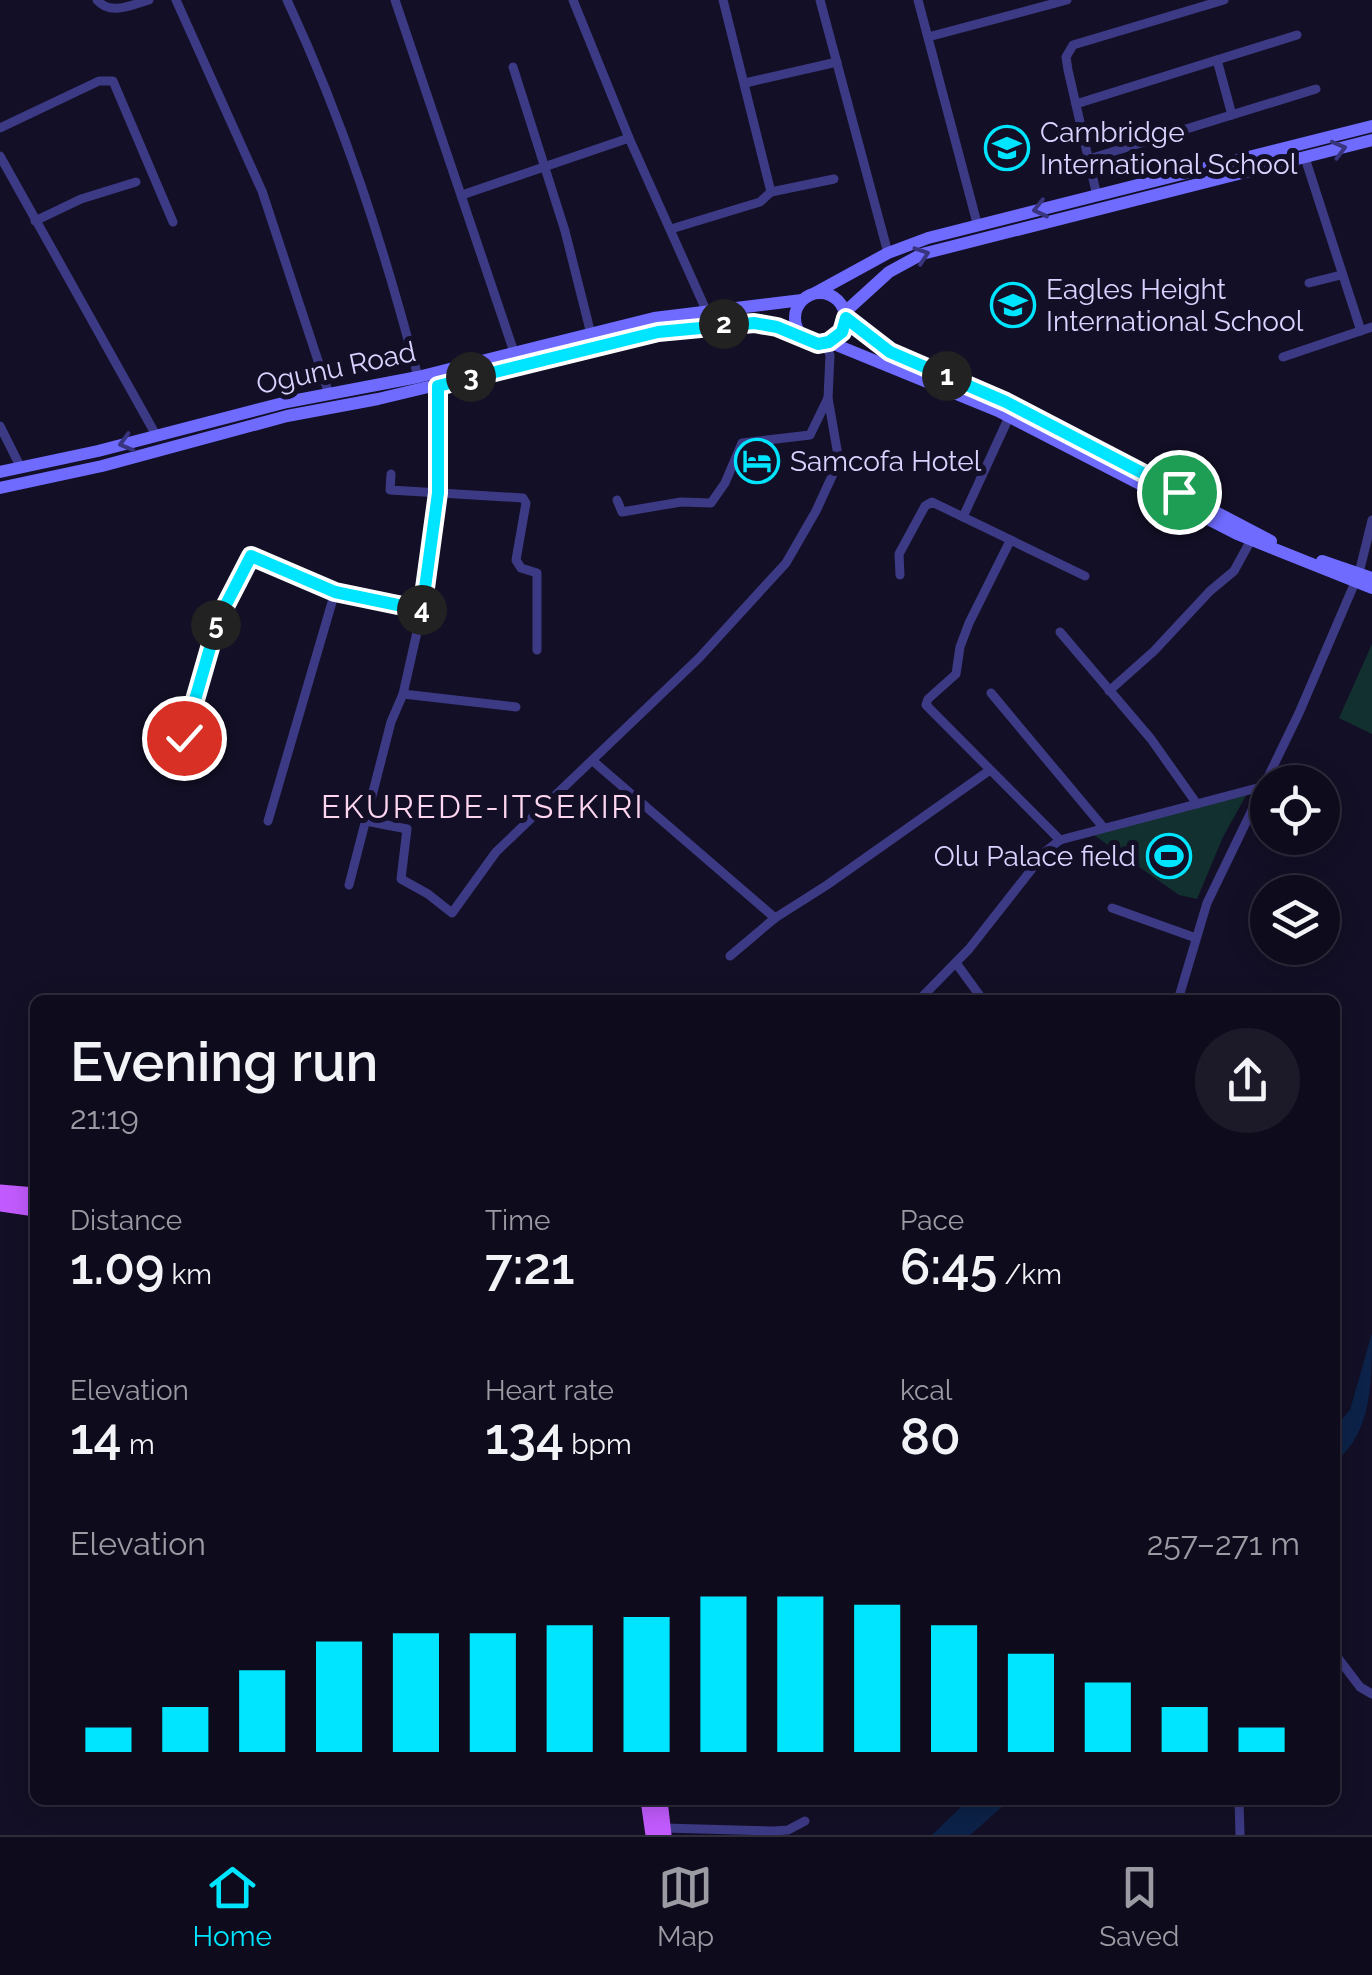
<!DOCTYPE html>
<meta charset="utf-8">
<style>
:root{--surface:#0e0b1c;--page:#1c1929;--text:#f1f3f6;--muted:#9b9ba3;--line:#2e2b3b;--accent:#00e5ff}
body{margin:0;font-family:Raleway,sans-serif;background:var(--page);color:var(--text);height:100vh;display:flex;flex-direction:column;font-size:38px;white-space:nowrap}
*{box-sizing:border-box;margin:0}
p{font-size:32px;color:var(--muted)}
.icon{flex:none;width:55px;height:55px;fill:none;stroke:currentColor;stroke-width:2;stroke-linecap:round;stroke-linejoin:round}
.map{position:relative;flex:1;overflow:hidden}
.sheet{position:absolute;left:30px;top:995px;width:1310px;height:810px;display:flex;flex-direction:column;background:var(--surface);border-radius:15px;box-shadow:0 5px 25px #0003,0 0 0 2px var(--line)}
.sheet>*{flex:none}
.tools{position:absolute;left:1250px;top:765px;display:grid;gap:20px}
.tools a{display:grid;place-items:center;width:90px;height:90px;border-radius:50%;background:var(--surface);box-shadow:0 5px 25px #0003,0 0 0 2px var(--line);font-size:50px}
.pin{position:absolute;display:grid;place-items:center;width:85px;height:85px;color:#fff;margin:-42px;border:5px solid #fff;border-radius:50%;box-shadow:0 2px 10px #0007}
.km{position:absolute;width:50px;height:50px;margin:-25px;border-radius:50%;background:#222;color:#fff;font-size:28px;line-height:50px;text-align:center}
.round{display:grid;place-items:center;flex:none;width:105px;height:105px;border-radius:52px;background:var(--page)}
.overview{display:flex;align-items:center;justify-content:space-between;height:170px;padding:0 40px}
h1{font-size:55px;font-weight:600;line-height:75px}
.figures{display:grid;grid-template-columns:repeat(3,1fr);gap:15px;height:170px;padding:10px 40px}
.figures div{display:grid;align-content:center}
.figures b{font-size:50px;font-weight:600}
.figures small{font-size:28px;font-weight:400}
.figures p{font-size:28px}
.chart{height:280px;padding:20px 40px}
.chart p{display:flex;justify-content:space-between}
.chart svg{width:100%;height:180px;margin-top:10px;stroke:var(--accent);stroke-width:6}
.tabs{display:flex;justify-content:space-around;align-items:center;height:140px;border-top:2px solid var(--line);background:var(--surface);font-size:28px;color:var(--muted)}
.tabs a{display:grid;justify-items:center;gap:5px}
.tabs .active{color:var(--accent)}
.map>svg:first-child{display:block}
.green{fill:#12302f}
.water{fill:#0c2248}
.lines{fill:none;stroke-linecap:round;stroke-linejoin:round}
.minor{stroke:#3d3a85;stroke-width:9}
.secondary{stroke:#6f6bff;stroke-width:12}
.primary{stroke:#c25bff;stroke-width:15}
.oneway{stroke:#38347d}
.route-casing{stroke:#fff;stroke-width:20}
.route{stroke:#00e5ff;stroke-width:12}
.labels{text-anchor:middle;dominant-baseline:central;stroke-width:10;stroke-linejoin:round;paint-order:stroke}
.poi-label{font-size:28px;fill:#d9d4ff;stroke:#130f26;text-anchor:start}
.street-label{font-size:28px;fill:#d9d4ff;stroke:#130f26}
.quarter-label{font-size:32px;letter-spacing:2.5px;fill:#ffd6f0;stroke:#130f26}
</style>
<div class="map">
<svg width="1372" height="1835" viewBox="0 0 1372 1835">
<rect width="100%" height="100%" fill="#130f26"/>
<!-- green -->
<g class="green">
<polygon points="1372,644 1372,734 1339,718"/>
<polygon points="1248,792 1223,837 1197,899 1179,895 1094,835"/>
</g>
<!-- water -->
<g class="water">
<path d="M 1372,1333 C 1372,1381 1372,1433 1335,1462 L 1335,1427 L 1350,1410 Z"/>
<polygon points="968,1800 1010,1800 970,1835 932,1835"/>
</g>
<g class="lines">
<!-- minor -->
<g class="minor">
<path d="M 97,0 C 111,16 131,5 149,0"/>
<polyline points="176,0 262,191 329,394"/>
<path d="M 287,0 C 344,122 384,247 418,377"/>
<polyline points="395,0 514,352"/>
<polyline points="573,0 629,138 706,310"/>
<polyline points="820,0 888,253"/>
<polyline points="918,0 977,223"/>
<polyline points="928,37 1067,0"/>
<polyline points="1217,60 1232,115"/>
<polyline points="513,67 565,231 591,334"/>
<polyline points="745,83 837,62"/>
<polyline points="1076,104 1297,35"/>
<polyline points="0,128 99,81 113,81 173,222"/>
<polyline points="0,156 156,435"/>
<polyline points="1305,158 1361,331"/>
<polyline points="1089,159 1316,89"/>
<polyline points="771,192 834,179"/>
<polyline points="462,195 629,138"/>
<polyline points="1097,196 1068,70 1066,57 1073,45 1224,0"/>
<polyline points="35,221 81,199 136,182"/>
<polyline points="671,229 760,202 771,192 723,0"/>
<polyline points="1309,283 1341,275"/>
<polyline points="1283,357 1372,327"/>
<polyline points="0,426 21,468"/>
<polyline points="391,474 390,490 523,498 526,503 516,560 521,568 537,573 537,650"/>
<polyline points="617,500 622,512 681,502 711,503 725,483 742,443 810,435 828,398"/>
<polyline points="963,517 1009,417"/>
<polyline points="1010,541 969,623 960,647 956,674 928,699 926,705 1060,840"/>
<polyline points="900,575 899,554 925,506 932,502 1085,576"/>
<polyline points="1060,632 1151,739 1197,804"/>
<polyline points="1109,691 1154,651 1210,591 1234,571 1251,540"/>
<polyline points="991,693 1103,827"/>
<polyline points="403,694 516,707"/>
<polyline points="593,761 775,918"/>
<polyline points="172,775 218,621 251,556 335,592 422,610"/>
<polyline points="268,821 335,592"/>
<polyline points="366,821 407,829 401,879 428,894 452,913 496,852 699,658 786,563 816,511 839,461 828,398 830,355 825,343"/>
<polyline points="349,885 391,722 403,694 422,610 438,493 438,386"/>
<polyline points="1112,908 1196,938"/>
<polyline points="730,956 775,918 827,885 990,770"/>
<polyline points="956,963 983,1000"/>
<polyline points="919,1000 969,949 1046,851 1060,840 1261,787"/>
<polyline points="1178,1000 1207,903 1299,713 1359,573 1372,520"/>
<polyline points="1335,1654 1360,1687 1372,1694"/>
<polyline points="1239,1800 1240,1835"/>
<polyline points="664,1828 773,1831 788,1830 805,1821"/>
</g>
<!-- secondary -->
<g class="secondary">
<circle cx="820" cy="318" r="25"/>
<polyline points="815,293 888,253 928,238 1372,126"/>
<polyline points="845,312 889,272 922,254 1372,140"/>
<polyline points="846,317 890,352 1006,402 1271,541"/>
<polyline points="829,342 998,411 1237,534 1372,588"/>
<polyline points="0,472 98,451 287,402 418,377 654,318 802,300"/>
<polyline points="0,488 102,466 287,416 378,399 658,332 754,323 801,335"/>
<polyline points="1322,561 1372,578"/>
</g>
<!-- primary -->
<g class="primary">
<polyline points="0,1192 35,1195"/>
<polyline points="0,1204 35,1209"/>
<polyline points="648,1800 653,1835"/>
<polyline points="660,1800 664,1835"/>
</g>
</g>
<!-- one-way arrows -->
<defs><path id="oneway-chevron" d="M-2-3.5L2.5 0L-2 3.5" fill="none" stroke-width="1.6" stroke-linecap="round" stroke-linejoin="round" transform="scale(2.5)"/></defs>
<g class="oneway">
<use href="#oneway-chevron" transform="translate(1339 149) rotate(-15)"/>
<use href="#oneway-chevron" transform="translate(1040 209) rotate(167)"/>
<use href="#oneway-chevron" transform="translate(922 255) rotate(-19)"/>
<use href="#oneway-chevron" transform="translate(126 443) rotate(164)"/>
</g>
<g class="lines">
<defs>
<polyline id="route" points="184,738 218,620 251,556 335,592 422,610 438,493 438,386 658,332 754,323 777,327 818,344 829,342 842,332 846,318 890,352 1006,402 1179,492"/>
</defs>
<!-- route casing -->
<use href="#route" class="route-casing"/>
<!-- route -->
<use href="#route" class="route"/>
</g>
<!-- icons -->
<defs>
<symbol id="school-ring" viewBox="-11 -11 22 22"><circle r="9.5" fill="#130f26" stroke="#00e5ff" stroke-width="1.5"/><path d="M0-5L7-2L0 1L-7-2ZM-4 1L0 2.5L4 1V4Q0 6-4 4Z" fill="#00e5ff"/></symbol>
<symbol id="hotel-ring" viewBox="-11 -11 22 22"><circle r="9.5" fill="#130f26" stroke="#00e5ff" stroke-width="1.5"/><path d="M-6-4.5h1.5V1H6V5H4.5V3h-9V5H-6ZM-4 0a1.8 1.8 0 1 1 3.6 0ZM.5 0V-2.5h3Q6-2.5 6 0Z" fill="#00e5ff"/></symbol>
<symbol id="stadium-ring" viewBox="-11 -11 22 22"><circle r="9.5" fill="#130f26" stroke="#00e5ff" stroke-width="1.5"/><path d="M0-5a6.5 5 0 1 0 0 10a6.5 5 0 1 0 0-10ZM-3.5-1.8h7v3.6h-7Z" fill="#00e5ff"/></symbol>
</defs>
<g fill-rule="evenodd">
<use href="#school-ring" x="982" y="123" width="50" height="50"/>
<use href="#school-ring" x="988" y="280" width="50" height="50"/>
<use href="#hotel-ring" x="732" y="436" width="50" height="50"/>
<use href="#stadium-ring" x="1144" y="831" width="50" height="50"/>
</g>
<g class="labels">
<!-- poi labels -->
<g class="poi-label">
<text x="1040" y="132">Cambridge<tspan x="1040" dy="32">International School</tspan></text>
<text x="1046" y="289">Eagles Height<tspan x="1046" dy="32">International School</tspan></text>
<text x="790" y="461">Samcofa Hotel</text>
<text x="1136" y="856" text-anchor="end">Olu Palace field</text>
</g>
<!-- street labels -->
<g class="street-label">
<text transform="translate(336 368) rotate(-12)">Ogunu Road</text>
</g>
<!-- quarter labels -->
<g class="quarter-label">
<text x="483" y="806">EKUREDE-ITSEKIRI</text>
</g>
</g>
</svg>
<div class="tools">
<a><svg class="icon" aria-label="locate" viewBox="0 0 24 24"><circle cx="12" cy="12" r="6"/><path d="M12 2v4M12 18v4M2 12h4M18 12h4"/></svg></a>
<a><svg class="icon" aria-label="layers" viewBox="0 0 24 24"><path d="M12 4l9 5-9 5-9-5zM3 14l9 5 9-5"/></svg></a>
</div>
<div class="pin" style="left:1179px;top:492px;background:#1e9e55"><svg class="icon" aria-label="arrive" viewBox="0 0 24 24"><path d="M6 21V4h12l-3 4 3 4H6"/></svg></div>
<div class="pin" style="left:184px;top:738px;background:#d93025"><svg class="icon" aria-label="check" viewBox="0 0 24 24"><path d="M5 12l5 5 9-10"/></svg></div>
<b class="km" style="left:947px;top:376px">1</b>
<b class="km" style="left:724px;top:324px">2</b>
<b class="km" style="left:471px;top:377px">3</b>
<b class="km" style="left:422px;top:610px">4</b>
<b class="km" style="left:216px;top:625px">5</b>
<section class="sheet">
<div class="overview"><div><h1>Evening run</h1><p>21:19</p></div><a class="round"><svg class="icon" aria-label="share" viewBox="0 0 24 24"><path d="M12 15V3M7 8l5-5 5 5M5 13v7h14v-7"/></svg></a></div>
<div class="figures">
<div><p>Distance</p><b>1.09<small> km</small></b></div>
<div><p>Time</p><b>7:21</b></div>
<div><p>Pace</p><b>6:45<small> /km</small></b></div>
</div>
<div class="figures">
<div><p>Elevation</p><b>14<small> m</small></b></div>
<div><p>Heart rate</p><b>134<small> bpm</small></b></div>
<div><p>kcal</p><b>80</b></div>
</div>
<div class="chart"><p><span>Elevation</span>257–271 m</p>
<svg viewBox="0 0 160 44" preserveAspectRatio="none"><path d="M5 44V38M15 44V33M25 44V24M35 44V17M45 44V15M55 44V15M65 44V13M75 44V11M85 44V6M95 44V6M105 44V8M115 44V13M125 44V20M135 44V27M145 44V33M155 44V38"/></svg>
</div>
</section>
</div>
<nav class="tabs">
<a class="active"><svg class="icon" aria-label="home" viewBox="0 0 24 24"><path d="M3 11l9-7 9 7M6 9v11h12V9"/></svg>Home</a>
<a><svg class="icon" aria-label="map" viewBox="0 0 24 24"><path d="M3 6l6-2 6 2 6-2v14l-6 2-6-2-6 2zM9 4v14M15 6v14"/></svg>Map</a>
<a><svg class="icon" aria-label="saved" viewBox="0 0 24 24"><path d="M7 4h10v16l-5-4-5 4z"/></svg>Saved</a>
</nav>
